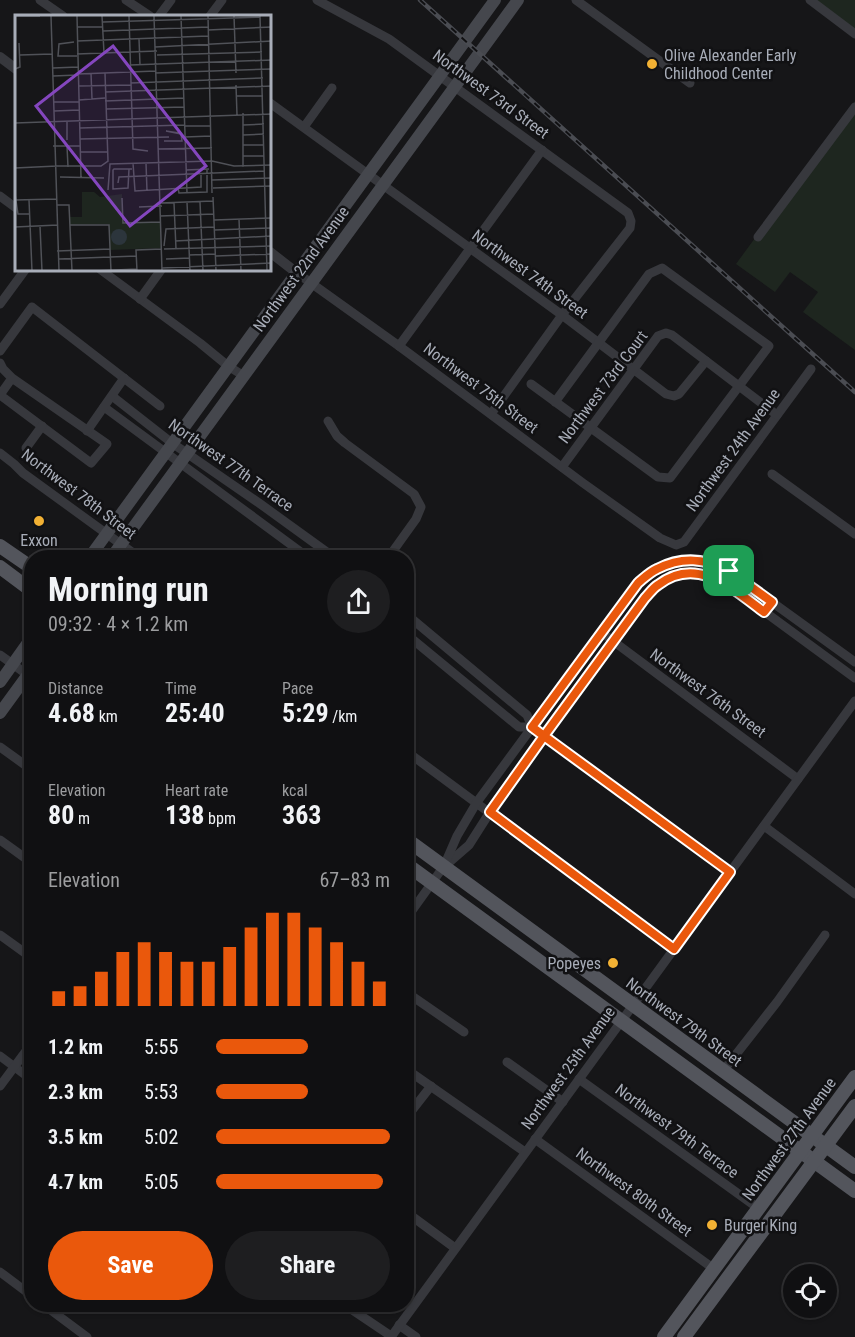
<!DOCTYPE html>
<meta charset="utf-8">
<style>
:root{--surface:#101012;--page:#1e1e20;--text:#f1f3f6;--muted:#9c9d9f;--line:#303032;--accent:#ea580c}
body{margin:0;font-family:"Roboto Condensed",sans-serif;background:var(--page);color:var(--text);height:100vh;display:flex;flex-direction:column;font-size:22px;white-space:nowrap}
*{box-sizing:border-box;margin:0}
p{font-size:20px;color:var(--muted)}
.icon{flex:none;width:33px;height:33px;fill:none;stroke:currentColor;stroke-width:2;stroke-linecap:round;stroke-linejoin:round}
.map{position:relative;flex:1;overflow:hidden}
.drawer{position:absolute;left:24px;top:550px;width:390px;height:762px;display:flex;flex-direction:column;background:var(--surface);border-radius:24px;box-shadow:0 2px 4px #0004,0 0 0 2px var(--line)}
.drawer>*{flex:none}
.buttons{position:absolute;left:783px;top:1264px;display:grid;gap:12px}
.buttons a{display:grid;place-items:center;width:54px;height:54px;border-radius:50%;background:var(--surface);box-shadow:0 2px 4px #0004,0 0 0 2px var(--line);font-size:30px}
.pin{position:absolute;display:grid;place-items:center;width:51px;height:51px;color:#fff;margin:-26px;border-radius:12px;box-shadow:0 3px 9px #0006}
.round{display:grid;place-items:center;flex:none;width:63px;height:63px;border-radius:32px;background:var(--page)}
.head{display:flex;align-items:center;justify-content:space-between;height:102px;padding:0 24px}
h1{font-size:33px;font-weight:700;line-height:45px}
.metrics{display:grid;grid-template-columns:repeat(3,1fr);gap:9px;height:102px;padding:6px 24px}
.metrics div{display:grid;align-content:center}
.metrics b{font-size:26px;font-weight:700}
.metrics small{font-size:16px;font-weight:400}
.metrics p{font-size:16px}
.chart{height:168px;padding:12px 24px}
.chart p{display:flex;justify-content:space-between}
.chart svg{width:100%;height:108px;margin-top:6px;stroke:var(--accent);stroke-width:6}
.cta{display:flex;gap:12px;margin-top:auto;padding:12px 24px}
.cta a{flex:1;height:69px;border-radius:36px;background:var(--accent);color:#fff;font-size:24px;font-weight:700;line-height:69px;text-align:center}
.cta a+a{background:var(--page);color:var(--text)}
ul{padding:0 24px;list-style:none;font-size:20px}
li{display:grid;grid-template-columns:96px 72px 1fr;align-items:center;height:45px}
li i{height:15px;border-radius:8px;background:var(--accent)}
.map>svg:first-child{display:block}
.green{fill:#1e261f}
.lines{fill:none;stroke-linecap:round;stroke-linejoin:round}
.minor{stroke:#37383d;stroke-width:9}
.tertiary{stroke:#37383d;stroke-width:10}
.secondary{stroke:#45474d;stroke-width:12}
.primary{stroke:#53555c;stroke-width:14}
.rail-casing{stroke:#4a4c52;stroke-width:4.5}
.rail{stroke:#111113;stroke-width:2;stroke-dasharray:7;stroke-linecap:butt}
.route-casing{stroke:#fff;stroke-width:12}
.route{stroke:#ea580c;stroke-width:8}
.poi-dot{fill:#f2b134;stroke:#111113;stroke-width:2}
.labels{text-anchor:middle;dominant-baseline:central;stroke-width:5;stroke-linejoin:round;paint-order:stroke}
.poi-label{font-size:16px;fill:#a8adb8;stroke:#111113;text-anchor:start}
.street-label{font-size:16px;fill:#a8adb8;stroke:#111113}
.inset-road{fill:none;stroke:#505258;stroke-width:1.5}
.view{fill:#8446be;fill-opacity:0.15;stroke:#8446be;stroke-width:3}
.inset-edge{fill:none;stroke:#a8adb8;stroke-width:3}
</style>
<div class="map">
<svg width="855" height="1337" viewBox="0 0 855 1337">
<rect width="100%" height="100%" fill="#161618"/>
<!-- green -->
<g class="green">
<polygon points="811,0 855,0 855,32"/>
<polygon points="855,101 855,350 803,312 818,292 790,272 775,292 736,264"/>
</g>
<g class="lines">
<!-- minor -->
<g class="minor">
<polyline points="40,0 63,16"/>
<polyline points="126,0 150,16"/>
<polyline points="317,0 389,39 628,213 631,221 630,228 562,315 491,414"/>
<polyline points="576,0 690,83"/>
<polyline points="810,0 855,34"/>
<polyline points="159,16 171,0"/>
<polyline points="210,16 222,0"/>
<polyline points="270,103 562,315 666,394 674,396 679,394 706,361"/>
<polyline points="304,127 332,88"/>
<polyline points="0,196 16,208"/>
<polyline points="758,237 855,107"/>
<polyline points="101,270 200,343 228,366 244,376"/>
<polyline points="297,273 399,346 583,483 660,538 676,545 684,542 811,369"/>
<polyline points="140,299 161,270"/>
<polyline points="0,304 25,270"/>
<polyline points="399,346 542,150"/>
<polyline points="0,351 32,307 160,406"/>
<polyline points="0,363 3,369 12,378 107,444 91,463 0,395 12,378"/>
<polyline points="531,384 658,477 670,478 769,346 662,268 649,274 555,402"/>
<polyline points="112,396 172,443 259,503 335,558"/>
<polyline points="104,407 309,558"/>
<polyline points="328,421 337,436 345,443 414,494 421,507 416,519 388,558"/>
<polyline points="87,431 124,378"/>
<polyline points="26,448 42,426"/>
<polyline points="0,453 14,464 23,473 140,558"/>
<polyline points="562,467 658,336 666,333 672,335 777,415"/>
<polyline points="772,474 855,534"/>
<polyline points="406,614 527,715 532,727 730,872"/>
<polyline points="601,632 798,779"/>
<polyline points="406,634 519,727 532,727"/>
<polyline points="0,655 32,678"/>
<polyline points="0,747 32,770"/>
<polyline points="406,751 674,949"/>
<polyline points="764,826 855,894"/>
<polyline points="0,840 32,863"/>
<path d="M 446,865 L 469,845 L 490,812 L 645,598 C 671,570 694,566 728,585 L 855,678"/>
<path d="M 406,919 L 444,866 L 457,836 L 477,802 L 638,583 C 670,559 692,551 729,571 L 855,662"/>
<polyline points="0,935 32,958"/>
<polyline points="406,992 464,1032"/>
<polyline points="0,1056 32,1080"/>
<polyline points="507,1062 563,1102"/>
<polyline points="406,1069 525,1152"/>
<polyline points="723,1071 777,1002 825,935"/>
<polyline points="579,1079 758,1208"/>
<polyline points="0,1086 32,1043"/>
<polyline points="406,1118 431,1086"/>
<polyline points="535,1139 714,1269"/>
<polyline points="406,1212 455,1248"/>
<polyline points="0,1272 32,1296"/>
<polyline points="44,1305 87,1337"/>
<polyline points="345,1305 391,1336"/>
<polyline points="399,1325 416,1337"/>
<polyline points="391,1337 855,701"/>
</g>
<!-- tertiary -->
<g class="tertiary">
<polyline points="0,57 16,69"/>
<polyline points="270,252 297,273"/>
</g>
<!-- secondary -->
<g class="secondary">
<polyline points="89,558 495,0"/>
<polyline points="111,558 518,0"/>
<polyline points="0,682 32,637"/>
<polyline points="0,713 32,669"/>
</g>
<!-- primary -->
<g class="primary">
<polyline points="0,546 32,568"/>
<polyline points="0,567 32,591"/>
<polyline points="406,839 855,1167"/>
<polyline points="406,864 855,1191"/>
<polyline points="664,1337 855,1077"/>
<polyline points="684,1337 855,1106"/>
</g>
<defs>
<polyline id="rail" points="420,0 855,392"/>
</defs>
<!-- rail casing -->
<use href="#rail" class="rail-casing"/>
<!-- rail -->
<use href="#rail" class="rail"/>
</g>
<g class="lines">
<defs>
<path id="route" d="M 729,571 C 705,558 682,556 657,569 C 650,572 644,578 638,583 L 532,727 L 544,736 L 490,812 L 674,949 L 730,872 L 544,736 L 645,598 C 649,594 653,588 658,585 C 697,555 733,589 764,612 L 772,602 L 729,571"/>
</defs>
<!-- route casing -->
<use href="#route" class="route-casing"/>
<!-- route -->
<use href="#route" class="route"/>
</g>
<!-- markers -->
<g class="poi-dot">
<circle cx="652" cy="64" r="6"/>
<circle cx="39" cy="521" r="6"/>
<circle cx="613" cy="963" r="6"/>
<circle cx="712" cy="1225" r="6"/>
</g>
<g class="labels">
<!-- poi labels -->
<g class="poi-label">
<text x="664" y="55">Olive Alexander Early<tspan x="664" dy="18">Childhood Center</tspan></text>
<text x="39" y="540" text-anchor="middle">Exxon</text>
<text x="601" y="963" text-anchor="end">Popeyes</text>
<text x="724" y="1225">Burger King</text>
</g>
<!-- street labels -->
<g class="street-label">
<text transform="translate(491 94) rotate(36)">Northwest 73rd Street</text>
<text transform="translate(301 269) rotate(-54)">Northwest 22nd Avenue</text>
<text transform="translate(530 274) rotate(36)">Northwest 74th Street</text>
<text transform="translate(603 387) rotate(-53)">Northwest 73rd Court</text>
<text transform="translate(481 388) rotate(37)">Northwest 75th Street</text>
<text transform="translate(733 450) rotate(-54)">Northwest 24th Avenue</text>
<text transform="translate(231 465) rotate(35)">Northwest 77th Terrace</text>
<text transform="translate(79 494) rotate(37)">Northwest 78th Street</text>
<text transform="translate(708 693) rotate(36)">Northwest 76th Street</text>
<text transform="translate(684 1022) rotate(36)">Northwest 79th Street</text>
<text transform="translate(568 1068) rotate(-54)">Northwest 25th Avenue</text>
<text transform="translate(677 1131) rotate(36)">Northwest 79th Terrace</text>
<text transform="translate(789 1139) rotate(-54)">Northwest 27th Avenue</text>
<text transform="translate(634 1192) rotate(36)">Northwest 80th Street</text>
</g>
</g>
<!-- overview -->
<g transform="translate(15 15)">
<rect width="256" height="256" fill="#161618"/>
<path d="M 67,177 L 79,177 L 85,182 L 107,179 L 108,208 L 145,207 L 146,233 L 95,235 L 94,209 L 55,210 L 55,202 L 67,202 Z" fill="#1e261f"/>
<path d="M96 222a8 8 0 1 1 16 0a8 8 0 1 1-16 0Z" fill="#2c353c"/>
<path class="inset-road" d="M 0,1 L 25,1M 36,1 L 44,256M 62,1 L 66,163M 87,1 L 89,38M 114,1 L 118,134 L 133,136M 139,1 L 147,256M 166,1 L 172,178M 193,1 L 197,178M 219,1 L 221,58M 245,1 L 252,256M 88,7 L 245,2M 62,12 L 88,12M 193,15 L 257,12M 88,16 L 193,12M 124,24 L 125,50M 62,26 L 193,21M 59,27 L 44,29 L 43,41 L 62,41M 140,32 L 257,26M 62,39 L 142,36M 5,40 L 37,39M 142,40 L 247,37M 115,50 L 257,45M 38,53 L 63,52M 0,54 L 5,52 L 4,28M 76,58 L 77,84M 140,58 L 257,54M 63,59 L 141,56M 38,61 L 63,60M 116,68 L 248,63M 221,70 L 222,100M 63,71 L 116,70M 90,77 L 257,71M 222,81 L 248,81M 64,85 L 90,83M 90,86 L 169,83M 39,87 L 64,87M 91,94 L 169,92M 39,96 L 64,95M 228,98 L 228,152M 52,106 L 52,125M 0,108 L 257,99M 228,110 L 249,109M 170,111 L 196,111M 65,113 L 170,110M 228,120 L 249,119M 170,122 L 196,121M 65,124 L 154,122M 149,126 L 167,126 L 166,119 L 151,116 L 164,118M 228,130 L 249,130M 38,131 L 65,131M 52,131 L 53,152M 143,134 L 197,133M 65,137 L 93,137M 228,141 L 249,141M 118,148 L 120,176 L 186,172 L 186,158M 131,148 L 132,176M 41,151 L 86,151 L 93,146 L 90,58M 0,153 L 42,151M 114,154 L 113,173 L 98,174 L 98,155 L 99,154 L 117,154M 171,155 L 194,154M 45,162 L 89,163M 197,165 L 257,163M 103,168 L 104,162 L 249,156M 163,173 L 164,178 L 192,177 L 192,154M 198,173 L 257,171M 93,175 L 95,149 L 197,146 L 219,151 L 257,150M 0,179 L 3,199 L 15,199M 198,182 L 201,256M 107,183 L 108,208 L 146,207M 0,185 L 42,184M 14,185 L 17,256M 172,187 L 175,256M 185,187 L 188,256M 145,188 L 198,186M 159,188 L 161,234M 42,190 L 54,190 L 57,256M 124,192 L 147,191M 145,201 L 199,199M 224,204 L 226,256M 199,205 L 257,203M 55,210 L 94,210 L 96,256M 25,211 L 27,256M 0,212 L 43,210M 199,215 L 257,213M 160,226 L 257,221M 149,231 L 151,214 L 199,212M 149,234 L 257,231M 42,236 L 95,234M 174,240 L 200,239M 201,241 L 257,239M 95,242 L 122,241M 44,244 L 95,242M 151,244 L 175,243M 147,253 L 257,248M 79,256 L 122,254M 122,256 L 121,235 L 147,234"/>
<path class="view" d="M 98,31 L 191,151 L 115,211 L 21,91 Z"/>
<rect width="256" height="256" class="inset-edge"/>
</g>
</svg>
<div class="buttons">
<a><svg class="icon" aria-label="locate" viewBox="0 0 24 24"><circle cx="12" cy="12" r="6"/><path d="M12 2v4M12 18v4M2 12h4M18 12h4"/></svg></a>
</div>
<div class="pin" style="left:729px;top:571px;background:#1e9e55"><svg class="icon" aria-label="arrive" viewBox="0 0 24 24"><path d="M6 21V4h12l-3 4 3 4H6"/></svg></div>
<section class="drawer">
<div class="head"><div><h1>Morning run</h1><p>09:32 · 4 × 1.2 km</p></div><a class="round"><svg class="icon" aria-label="share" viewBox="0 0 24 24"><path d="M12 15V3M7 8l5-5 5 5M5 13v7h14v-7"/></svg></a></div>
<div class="metrics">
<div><p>Distance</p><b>4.68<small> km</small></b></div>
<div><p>Time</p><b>25:40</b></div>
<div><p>Pace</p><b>5:29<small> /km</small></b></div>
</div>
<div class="metrics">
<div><p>Elevation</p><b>80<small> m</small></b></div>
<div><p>Heart rate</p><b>138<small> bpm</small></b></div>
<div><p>kcal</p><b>363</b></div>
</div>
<div class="chart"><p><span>Elevation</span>67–83 m</p>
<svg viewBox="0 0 160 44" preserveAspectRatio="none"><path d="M5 44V38M15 44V36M25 44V30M35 44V22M45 44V18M55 44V22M65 44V26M75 44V26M85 44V20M95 44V12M105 44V6M115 44V6M125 44V12M135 44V18M145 44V26M155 44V34"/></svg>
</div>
<ul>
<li><b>1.2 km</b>5:55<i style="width:53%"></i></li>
<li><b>2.3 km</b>5:53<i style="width:53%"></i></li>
<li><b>3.5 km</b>5:02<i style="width:100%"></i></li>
<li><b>4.7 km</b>5:05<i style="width:96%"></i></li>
</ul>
<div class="cta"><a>Save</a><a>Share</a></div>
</section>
</div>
